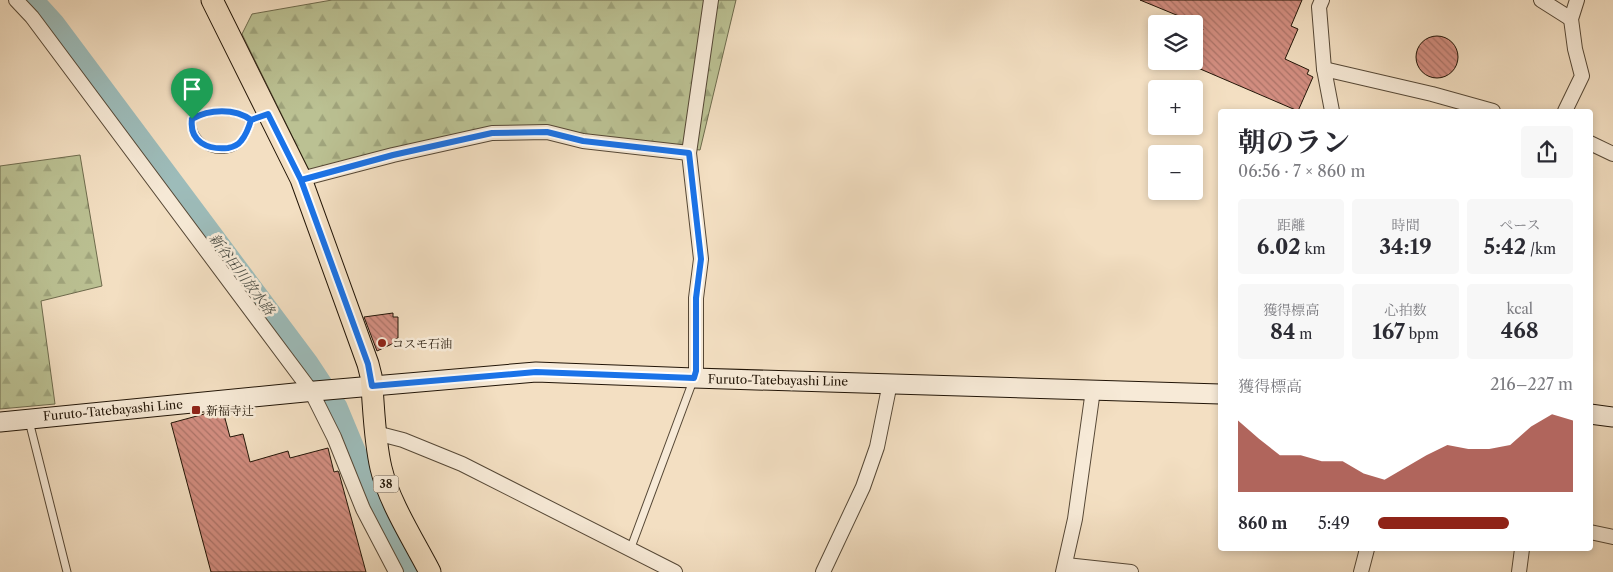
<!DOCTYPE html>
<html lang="ja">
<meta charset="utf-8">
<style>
:root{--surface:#fff;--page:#f7f7f7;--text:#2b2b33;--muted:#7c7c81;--accent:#8f2418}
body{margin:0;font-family:"Libre Caslon Text","Noto Serif JP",serif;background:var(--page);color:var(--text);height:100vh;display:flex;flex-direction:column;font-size:19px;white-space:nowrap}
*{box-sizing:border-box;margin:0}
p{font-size:16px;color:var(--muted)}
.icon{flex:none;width:28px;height:28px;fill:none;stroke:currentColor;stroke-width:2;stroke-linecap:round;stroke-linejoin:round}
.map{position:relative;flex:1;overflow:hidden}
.details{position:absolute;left:1218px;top:109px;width:375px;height:442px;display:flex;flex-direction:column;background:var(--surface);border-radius:5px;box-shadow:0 2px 8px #0003}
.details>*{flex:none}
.tools{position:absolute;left:1148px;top:15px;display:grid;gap:10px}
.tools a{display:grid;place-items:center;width:55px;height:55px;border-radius:5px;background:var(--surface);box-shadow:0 2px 8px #0003;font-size:25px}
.pin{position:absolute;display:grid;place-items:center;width:42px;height:42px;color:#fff;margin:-51px -21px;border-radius:50% 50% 50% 0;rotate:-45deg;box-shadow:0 0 5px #0007}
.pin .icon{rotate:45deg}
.round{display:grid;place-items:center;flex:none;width:52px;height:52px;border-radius:5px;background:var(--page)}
.overview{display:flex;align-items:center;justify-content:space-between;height:85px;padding:0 20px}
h1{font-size:28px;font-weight:700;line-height:38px}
.stats{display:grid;grid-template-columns:repeat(3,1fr);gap:8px;height:85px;padding:5px 20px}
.stats div{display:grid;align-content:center;border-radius:5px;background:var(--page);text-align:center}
.stats b{font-size:21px;font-weight:700}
.stats small{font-size:14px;font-weight:400}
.stats p{font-size:14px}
.chart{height:140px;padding:10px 20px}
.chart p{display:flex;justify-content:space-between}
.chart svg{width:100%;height:90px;margin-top:5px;fill:var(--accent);opacity:.7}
ul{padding:0 20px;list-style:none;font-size:16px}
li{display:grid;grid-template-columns:80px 60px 1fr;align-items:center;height:38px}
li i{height:12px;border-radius:6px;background:var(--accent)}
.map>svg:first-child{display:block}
.forest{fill:url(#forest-firs);stroke:#6e6b4d}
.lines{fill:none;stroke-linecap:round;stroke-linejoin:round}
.river{stroke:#9dbcba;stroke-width:21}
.building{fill:url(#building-back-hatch);stroke:#221507}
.service-casing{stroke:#564836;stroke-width:9}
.minor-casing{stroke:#564836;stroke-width:16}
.secondary-casing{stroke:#221507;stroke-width:21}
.primary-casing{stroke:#221507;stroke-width:23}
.service{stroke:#f7ead7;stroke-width:7}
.minor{stroke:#f7ead7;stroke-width:14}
.secondary{stroke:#f7ead7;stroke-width:19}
.primary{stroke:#f3dfc2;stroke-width:21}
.route-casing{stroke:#fff;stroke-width:10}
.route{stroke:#1a73e8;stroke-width:6}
.poi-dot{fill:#8f2418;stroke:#f7ead7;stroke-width:2}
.labels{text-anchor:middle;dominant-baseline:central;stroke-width:5;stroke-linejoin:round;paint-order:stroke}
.shield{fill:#f7ead7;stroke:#625545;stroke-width:1}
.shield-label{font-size:11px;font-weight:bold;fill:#221507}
.poi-label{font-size:12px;fill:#221507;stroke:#f7ead7;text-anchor:start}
.street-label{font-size:12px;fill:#221507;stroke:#f7ead7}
.water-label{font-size:14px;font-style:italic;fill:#4d4f46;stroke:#f7ead7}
</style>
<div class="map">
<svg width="1613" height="572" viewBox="0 0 1613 572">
<defs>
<pattern id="forest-firs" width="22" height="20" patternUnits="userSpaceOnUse" patternTransform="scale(1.25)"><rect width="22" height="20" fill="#bbc193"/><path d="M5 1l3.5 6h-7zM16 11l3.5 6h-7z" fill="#a0a57d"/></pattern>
<pattern id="building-back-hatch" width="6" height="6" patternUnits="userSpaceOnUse" patternTransform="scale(1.25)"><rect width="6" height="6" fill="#d38e81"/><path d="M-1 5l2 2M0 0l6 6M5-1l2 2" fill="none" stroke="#ab7368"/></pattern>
</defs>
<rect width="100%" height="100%" fill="#f3dfc2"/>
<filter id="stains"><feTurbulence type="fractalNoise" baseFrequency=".004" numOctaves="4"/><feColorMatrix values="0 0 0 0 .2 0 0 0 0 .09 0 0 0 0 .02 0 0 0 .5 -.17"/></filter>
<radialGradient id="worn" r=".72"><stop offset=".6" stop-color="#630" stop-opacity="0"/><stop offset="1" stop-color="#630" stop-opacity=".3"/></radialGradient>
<!-- forest -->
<g class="forest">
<polygon points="332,0 736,0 700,150 559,135 481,136 315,176 308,168 242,34 252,14"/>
<polygon points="80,155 102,286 41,301 55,404 0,409 0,166"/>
</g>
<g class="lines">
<!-- river -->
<polyline class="river" points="33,0 54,23 308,363 337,407 381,513 412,572"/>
</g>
<!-- building -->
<g class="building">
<polygon points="1140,0 1302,0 1291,26 1298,29 1285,59 1309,70 1307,74 1313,77 1298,111 1191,65 1194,61 1199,46 1196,45 1203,29 1190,23 1191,21"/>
<circle cx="1437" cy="57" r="21"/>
<polygon points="393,313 393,317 398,317 398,338 393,340 394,343 377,351 364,317"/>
<polygon points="223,411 230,437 243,434 250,462 288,451 290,458 328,448 334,472 338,471 339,473 366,572 211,572 171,423 208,413"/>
</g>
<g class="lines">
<defs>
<g id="service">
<path d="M 251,120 C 249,127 246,135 241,141 C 226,159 189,147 192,119 C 209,109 235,108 251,120 L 266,115"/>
<polyline points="29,421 67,572"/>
<polyline points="630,550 694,378"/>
</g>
<g id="minor">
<polyline points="16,0 32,17 311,391 334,437 363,509 396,572"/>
<polyline points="1322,0 1319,7 1324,69 1332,111"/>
<polyline points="1541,0 1571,19"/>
<polyline points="1324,69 1432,94 1493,111"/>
<polyline points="1565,111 1582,76 1575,49 1571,19 1577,0"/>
<polyline points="1590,143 1613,154"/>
<polyline points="301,179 393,155 492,133 547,132 583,141 689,153"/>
<polyline points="694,378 696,371 696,298 701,259 689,153 711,0"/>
<polyline points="376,433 403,440 462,464 675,572"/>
<polyline points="1590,532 1613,537"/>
<polyline points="1066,565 1131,572"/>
<polyline points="823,572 863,487 877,447 890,383"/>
<polyline points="1063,572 1075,519 1093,390"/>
<polyline points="1361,572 1367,549"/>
<polyline points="1519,572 1522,549"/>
</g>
<g id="secondary">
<polyline points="1590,414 1613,417"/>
<polyline points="0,422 315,391 536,372 694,378 1220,394"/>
</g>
<path id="primary" d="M 212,0 L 301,179 L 368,364 L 371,376 C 374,406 374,438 381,468 C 389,502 414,541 430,572"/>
</defs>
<!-- service casing -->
<use href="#service" class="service-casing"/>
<!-- minor casing -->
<use href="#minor" class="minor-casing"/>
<!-- secondary casing -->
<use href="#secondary" class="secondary-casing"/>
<!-- primary casing -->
<use href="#primary" class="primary-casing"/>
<!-- service -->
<use href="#service" class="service"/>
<!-- minor -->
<use href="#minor" class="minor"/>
<!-- secondary -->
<use href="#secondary" class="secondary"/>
<!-- primary -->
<use href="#primary" class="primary"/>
</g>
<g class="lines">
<defs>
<path id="route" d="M 192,119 C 209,109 235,108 251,120 L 268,114 L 301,180 L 368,364 L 372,386 L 536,372 L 694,378 L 696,371 L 696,298 L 701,259 L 689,153 L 583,141 L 547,132 L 492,133 L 393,155 L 301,180 L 268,114 L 251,120 C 249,127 246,135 241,141 C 238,145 233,147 228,148 C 208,150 189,142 192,119"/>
</defs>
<!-- route casing -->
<use href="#route" class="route-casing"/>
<!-- route -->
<use href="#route" class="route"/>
</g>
<!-- markers -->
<g class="poi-dot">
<circle cx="382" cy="343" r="5"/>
<rect x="191" y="405" width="10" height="10" rx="2.5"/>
</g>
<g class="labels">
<!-- shield labels -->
<rect class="shield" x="373.5" y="475.5" width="25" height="17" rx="4"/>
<g class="shield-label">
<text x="386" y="484">38</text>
</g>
<!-- poi labels -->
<g class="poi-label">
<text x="392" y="343">コスモ石油</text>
<text x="206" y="410">新福寺辻</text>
</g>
<!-- street labels -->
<g class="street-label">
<text transform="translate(778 380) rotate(1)">Furuto-Tatebayashi Line</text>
<text transform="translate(113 410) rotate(-5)">Furuto-Tatebayashi Line</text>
</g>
<!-- water labels -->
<g class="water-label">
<text transform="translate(242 274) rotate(53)">新谷田川放水路</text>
</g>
</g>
<rect width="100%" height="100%" filter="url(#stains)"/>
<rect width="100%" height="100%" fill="url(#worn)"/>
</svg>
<div class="tools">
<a><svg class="icon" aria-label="layers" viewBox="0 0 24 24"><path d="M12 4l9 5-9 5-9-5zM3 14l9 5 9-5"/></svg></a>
<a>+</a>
<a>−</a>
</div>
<div class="pin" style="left:192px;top:119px;background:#1e9e55"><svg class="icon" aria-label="arrive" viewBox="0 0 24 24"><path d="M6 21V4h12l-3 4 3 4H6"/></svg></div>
<section class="details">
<div class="overview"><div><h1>朝のラン</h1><p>06:56 · 7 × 860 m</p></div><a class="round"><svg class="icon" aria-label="share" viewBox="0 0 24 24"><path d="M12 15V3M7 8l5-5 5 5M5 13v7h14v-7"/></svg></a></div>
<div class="stats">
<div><p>距離</p><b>6.02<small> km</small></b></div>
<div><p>時間</p><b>34:19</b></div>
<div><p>ペース</p><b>5:42<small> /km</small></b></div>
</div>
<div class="stats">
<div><p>獲得標高</p><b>84<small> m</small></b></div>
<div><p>心拍数</p><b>167<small> bpm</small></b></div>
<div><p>kcal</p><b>468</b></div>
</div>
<div class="chart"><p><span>獲得標高</span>216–227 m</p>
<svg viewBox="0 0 160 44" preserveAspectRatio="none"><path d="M0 44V9L10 18L20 26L30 26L40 29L50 29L60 35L70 38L80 32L90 26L100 21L110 23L120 23L130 21L140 12L150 6L160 9V44z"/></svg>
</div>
<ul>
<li><b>860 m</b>5:49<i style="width:67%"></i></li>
</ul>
</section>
</div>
